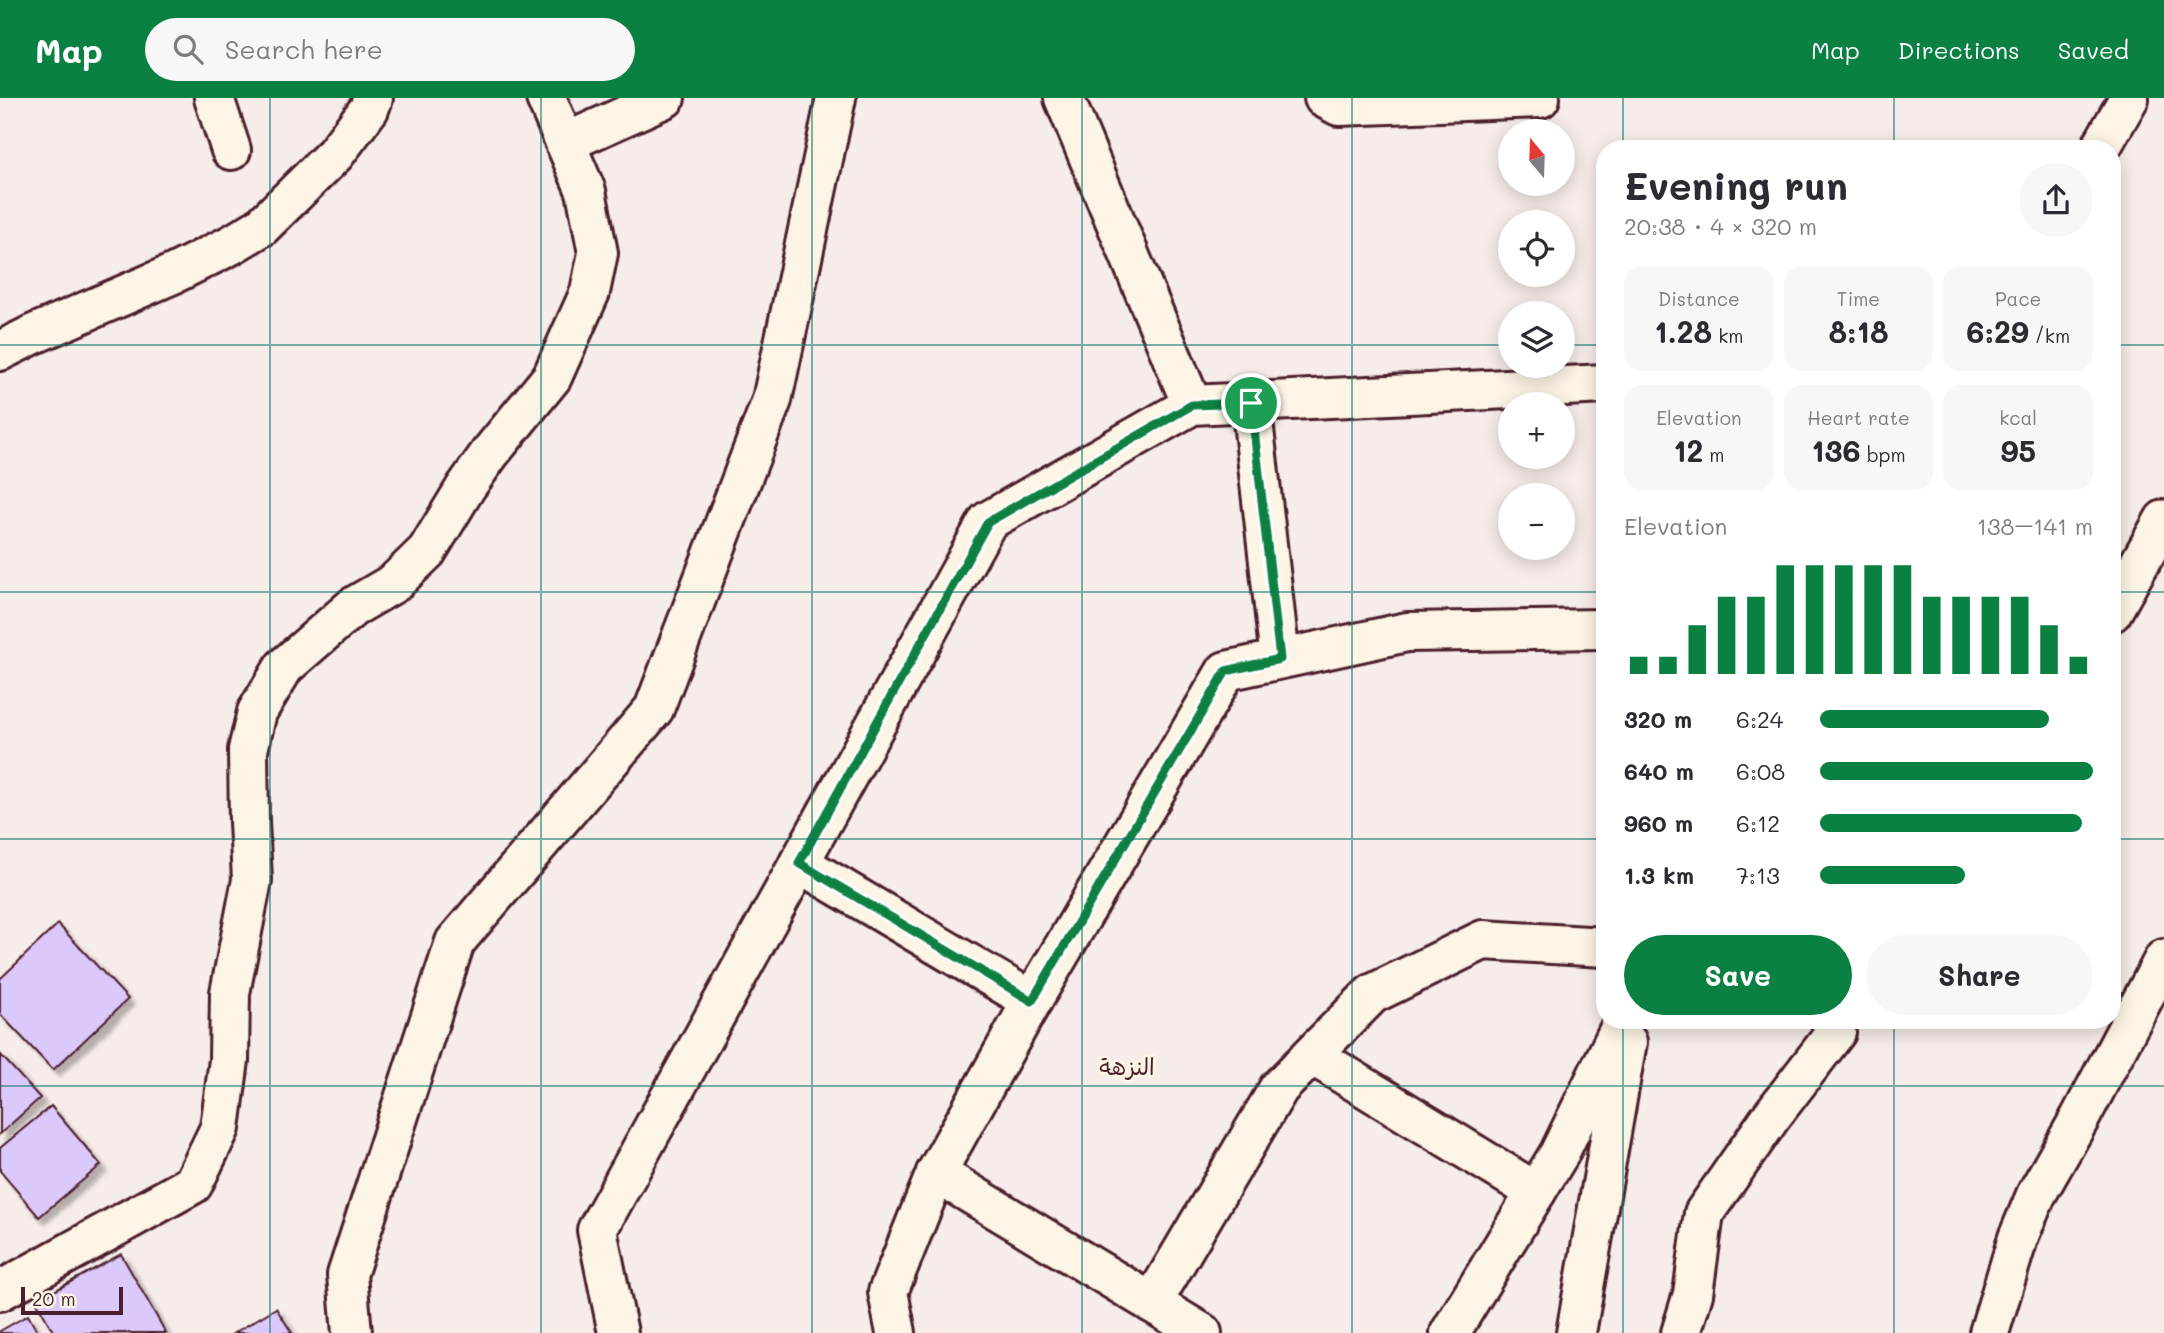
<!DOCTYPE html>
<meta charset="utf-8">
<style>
:root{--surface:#fff;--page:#f7f7f7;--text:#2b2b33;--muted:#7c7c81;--accent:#0b8043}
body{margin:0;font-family:Mali,"Playpen Sans Arabic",sans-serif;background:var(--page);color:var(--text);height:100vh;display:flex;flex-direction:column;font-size:26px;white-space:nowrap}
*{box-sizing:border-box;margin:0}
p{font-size:23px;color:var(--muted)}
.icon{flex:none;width:38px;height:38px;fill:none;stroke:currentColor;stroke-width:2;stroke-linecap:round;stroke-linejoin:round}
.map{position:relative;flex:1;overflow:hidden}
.panel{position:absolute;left:1596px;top:42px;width:525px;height:889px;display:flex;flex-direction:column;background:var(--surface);border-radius:28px;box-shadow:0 4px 18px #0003}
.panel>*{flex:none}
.needle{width:46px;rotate:341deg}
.fabs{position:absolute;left:1498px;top:21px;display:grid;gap:14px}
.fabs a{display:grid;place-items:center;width:77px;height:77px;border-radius:50%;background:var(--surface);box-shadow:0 4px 18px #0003;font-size:35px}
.scale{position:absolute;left:21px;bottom:18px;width:102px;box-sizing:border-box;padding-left:7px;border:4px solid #4a1f2b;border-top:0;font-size:19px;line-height:24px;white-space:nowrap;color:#4a1f2b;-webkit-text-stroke:5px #fcf5e5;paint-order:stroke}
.pin{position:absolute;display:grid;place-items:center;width:60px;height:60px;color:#fff;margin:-30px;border:4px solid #fff;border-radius:50%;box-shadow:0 2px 7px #0007}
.round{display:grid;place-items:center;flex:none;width:74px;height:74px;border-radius:37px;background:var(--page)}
.overview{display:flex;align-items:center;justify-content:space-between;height:119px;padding:0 28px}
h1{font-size:38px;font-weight:800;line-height:52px}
.metrics{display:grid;grid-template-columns:repeat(3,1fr);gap:10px;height:119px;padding:7px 28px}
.metrics div{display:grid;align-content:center;border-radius:18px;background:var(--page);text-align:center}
.metrics b{font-size:30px;font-weight:800}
.metrics small{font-size:19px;font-weight:400}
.metrics p{font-size:19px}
.chart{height:196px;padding:14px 28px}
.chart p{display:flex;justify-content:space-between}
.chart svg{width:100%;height:126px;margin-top:7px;stroke:var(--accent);stroke-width:6}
.primary-button{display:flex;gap:14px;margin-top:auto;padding:14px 28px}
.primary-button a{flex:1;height:80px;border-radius:42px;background:var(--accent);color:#fff;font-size:28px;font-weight:800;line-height:80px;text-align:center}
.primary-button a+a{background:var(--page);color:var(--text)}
ul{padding:0 28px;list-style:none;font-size:23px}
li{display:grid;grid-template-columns:112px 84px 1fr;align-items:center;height:52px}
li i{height:18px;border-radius:9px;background:var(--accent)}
header{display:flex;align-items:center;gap:42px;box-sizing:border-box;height:98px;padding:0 35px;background:var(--accent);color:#fff}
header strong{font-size:33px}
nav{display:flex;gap:38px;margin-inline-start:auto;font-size:24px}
.search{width:490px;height:63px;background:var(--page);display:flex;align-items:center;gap:18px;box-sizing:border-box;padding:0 24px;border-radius:38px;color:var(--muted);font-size:26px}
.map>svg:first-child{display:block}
.building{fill:#dcc9fb;stroke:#4a1f2b;stroke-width:2;filter:url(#shadow)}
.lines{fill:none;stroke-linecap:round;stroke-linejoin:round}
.minor-casing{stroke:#4a1f2b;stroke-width:44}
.minor{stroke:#fcf5e5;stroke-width:38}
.route-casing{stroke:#fff;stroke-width:14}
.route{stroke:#0b8043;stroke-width:9}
.grid{fill:none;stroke:#0f766e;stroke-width:2;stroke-opacity:0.55}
.labels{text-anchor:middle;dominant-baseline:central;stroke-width:6;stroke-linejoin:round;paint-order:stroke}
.neighbourhood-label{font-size:23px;fill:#4a1f2b;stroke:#fcf5e5}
</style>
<header>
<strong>Map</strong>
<div class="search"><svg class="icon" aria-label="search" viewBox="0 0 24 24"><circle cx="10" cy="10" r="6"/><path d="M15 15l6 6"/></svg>Search here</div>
<nav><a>Map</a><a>Directions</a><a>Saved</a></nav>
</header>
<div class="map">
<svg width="2164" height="1235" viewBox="0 0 2164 1235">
<defs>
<filter id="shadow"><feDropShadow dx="6" dy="6" stdDeviation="2" flood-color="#0004"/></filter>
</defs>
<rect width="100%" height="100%" fill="#f6ece9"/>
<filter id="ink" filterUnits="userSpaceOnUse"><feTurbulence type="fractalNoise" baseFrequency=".0143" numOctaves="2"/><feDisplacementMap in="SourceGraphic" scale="14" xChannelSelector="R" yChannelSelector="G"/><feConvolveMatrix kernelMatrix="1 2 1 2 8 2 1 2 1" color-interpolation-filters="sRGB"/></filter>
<g filter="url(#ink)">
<!-- building -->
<g class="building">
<polygon points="58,826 128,901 53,972 0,916 0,881"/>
<polygon points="0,956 40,1000 0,1036"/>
<polygon points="51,1008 101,1067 39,1119 0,1073 0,1050"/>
<polygon points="121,1156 166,1235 54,1235 36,1203"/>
<polygon points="276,1210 292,1235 234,1235"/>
<polygon points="28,1217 38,1235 0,1235 0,1233"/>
</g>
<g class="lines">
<defs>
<g id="minor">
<polyline points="214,0 231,52"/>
<polyline points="1064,0 1192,307"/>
<polyline points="1324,0 1339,8 1540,0"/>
<polyline points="565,45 665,0"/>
<polyline points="2100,51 2129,0"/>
<polyline points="0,253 34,236 175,175 231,147 261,129 335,56 369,11 373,0"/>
<polyline points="1251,305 1280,561"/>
<polyline points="2112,514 2164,422"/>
<polyline points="799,765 1032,903"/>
<polyline points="1312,957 1536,1094"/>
<polyline points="936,1075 1202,1235"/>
<polyline points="0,1193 193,1086 220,1030 229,962 230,895 252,782 249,724 248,652 257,614 284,569 353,509 394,485 427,453 466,389 490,355 552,279 590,194 598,155 586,93 546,0"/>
<polyline points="1152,1205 1279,990 1372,896 1483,842 1605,849"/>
<polyline points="352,1235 347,1177 455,844 654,611 772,302 836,0"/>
<polyline points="618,1235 597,1132 988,423 1192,307 1605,286"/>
<polyline points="896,1235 888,1194 936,1075 1032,903 1226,573 1407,534 1605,531"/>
<polyline points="1450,1235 1559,1056 1624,922"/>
<polyline points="1576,1235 1627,944"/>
<polyline points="1681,1235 1693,1196 1704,1115 1771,1019 1836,934 1830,922"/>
<polyline points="1989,1235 2018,1140 2036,1097 2080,1020 2164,861"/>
</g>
</defs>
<!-- minor casing -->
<use href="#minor" class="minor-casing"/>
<!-- minor -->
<use href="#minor" class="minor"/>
</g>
</g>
<g class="lines" filter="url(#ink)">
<defs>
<polygon id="route" points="1251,305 1280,561 1226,573 1032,903 799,765 988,424 1192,307"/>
</defs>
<!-- route casing -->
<use href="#route" class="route-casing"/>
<!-- route -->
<use href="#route" class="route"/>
</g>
<!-- grid -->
<path class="grid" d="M 270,0 L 270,1235M 541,0 L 541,1235M 812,0 L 812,1235M 1082,0 L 1082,1235M 1352,0 L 1352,1235M 1623,0 L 1623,51M 1894,0 L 1894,51M 0,247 L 1510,247M 1563,247 L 1605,247M 2112,247 L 2164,247M 0,494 L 1605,494M 2112,494 L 2164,494M 0,741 L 1605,741M 2112,741 L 2164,741M 1623,922 L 1623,1235M 1894,922 L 1894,1235M 0,988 L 2164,988"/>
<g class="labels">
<!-- neighbourhood labels -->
<g class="neighbourhood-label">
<text x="1127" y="968">النزهة</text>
</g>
</g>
</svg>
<div class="fabs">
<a><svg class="needle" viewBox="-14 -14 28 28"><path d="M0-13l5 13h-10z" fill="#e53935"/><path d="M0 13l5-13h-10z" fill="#7c7c81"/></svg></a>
<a><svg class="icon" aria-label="locate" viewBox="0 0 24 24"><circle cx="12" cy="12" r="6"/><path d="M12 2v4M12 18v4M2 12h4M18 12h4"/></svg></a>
<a><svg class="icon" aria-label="layers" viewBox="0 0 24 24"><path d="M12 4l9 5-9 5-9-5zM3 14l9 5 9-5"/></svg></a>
<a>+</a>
<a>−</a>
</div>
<div class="scale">20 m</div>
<div class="pin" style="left:1251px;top:305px;background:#1e9e55"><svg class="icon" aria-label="arrive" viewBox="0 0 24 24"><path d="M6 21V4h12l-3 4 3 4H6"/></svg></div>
<section class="panel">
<div class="overview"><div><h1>Evening run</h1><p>20:38 · 4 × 320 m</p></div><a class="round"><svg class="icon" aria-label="share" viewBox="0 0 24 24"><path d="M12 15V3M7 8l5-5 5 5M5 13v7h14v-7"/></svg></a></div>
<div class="metrics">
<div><p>Distance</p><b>1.28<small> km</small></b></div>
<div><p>Time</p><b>8:18</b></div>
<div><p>Pace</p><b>6:29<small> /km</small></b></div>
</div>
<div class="metrics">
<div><p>Elevation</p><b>12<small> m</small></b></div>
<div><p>Heart rate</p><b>136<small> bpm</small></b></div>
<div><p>kcal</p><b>95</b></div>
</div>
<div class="chart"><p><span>Elevation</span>138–141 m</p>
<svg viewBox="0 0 160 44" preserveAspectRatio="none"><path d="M5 44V38M15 44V38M25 44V27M35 44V17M45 44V17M55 44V6M65 44V6M75 44V6M85 44V6M95 44V6M105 44V17M115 44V17M125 44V17M135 44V17M145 44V27M155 44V38"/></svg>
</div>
<ul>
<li><b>320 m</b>6:24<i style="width:84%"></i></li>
<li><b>640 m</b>6:08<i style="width:100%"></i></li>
<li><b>960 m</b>6:12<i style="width:96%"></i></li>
<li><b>1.3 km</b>7:13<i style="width:53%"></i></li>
</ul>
<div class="primary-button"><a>Save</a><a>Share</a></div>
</section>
</div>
